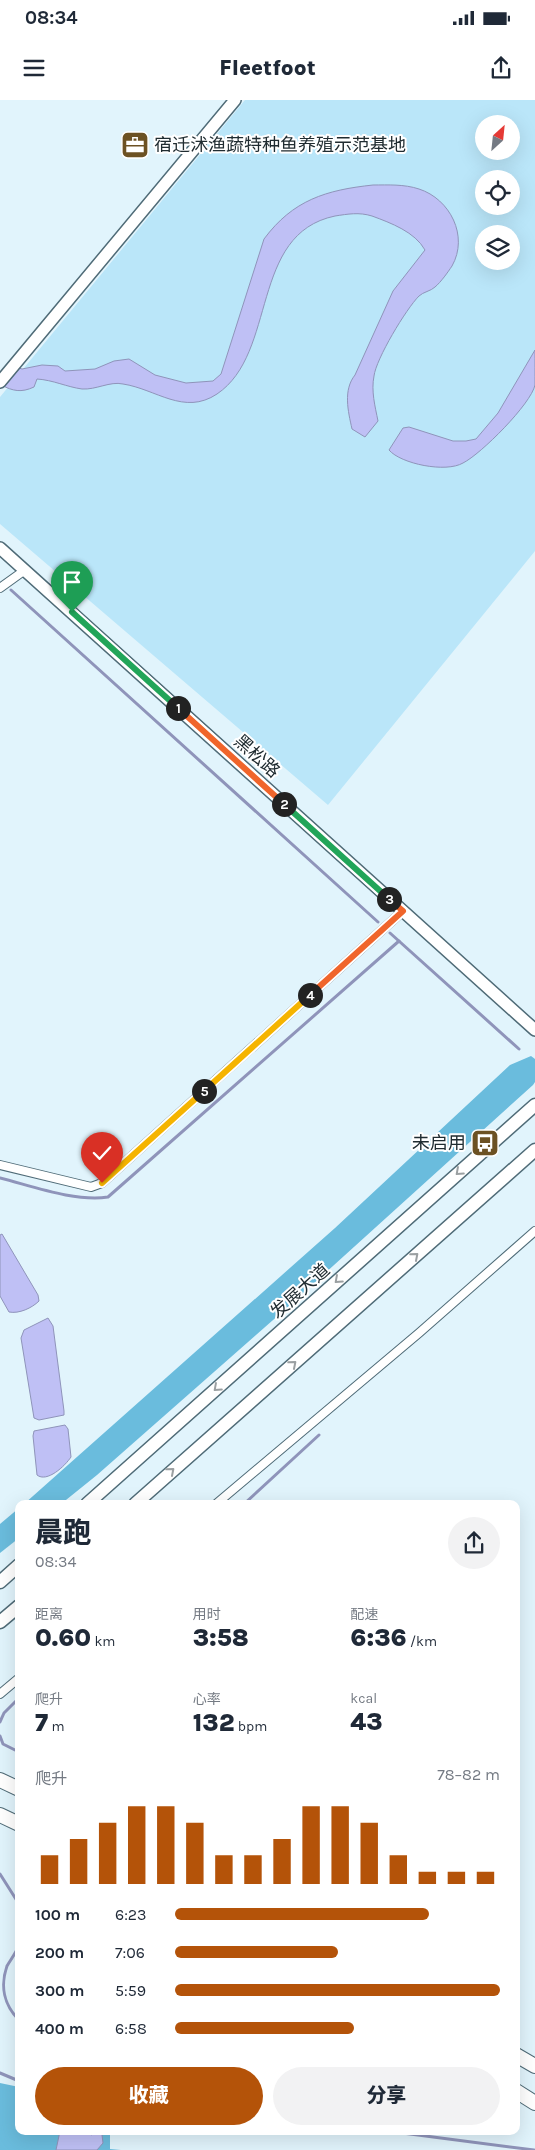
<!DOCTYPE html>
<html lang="zh">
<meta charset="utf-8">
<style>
:root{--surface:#fff;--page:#f2f2f3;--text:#1f2937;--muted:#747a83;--accent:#b45309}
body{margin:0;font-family:Karla,"Noto Sans SC",sans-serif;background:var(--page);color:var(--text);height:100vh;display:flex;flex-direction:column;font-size:19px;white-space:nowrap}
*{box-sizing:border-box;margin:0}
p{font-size:16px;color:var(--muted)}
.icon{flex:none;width:28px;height:28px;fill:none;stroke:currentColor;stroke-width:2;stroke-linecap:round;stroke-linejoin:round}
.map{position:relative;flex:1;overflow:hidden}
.side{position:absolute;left:15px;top:1400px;width:505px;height:635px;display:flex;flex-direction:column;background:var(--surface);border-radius:10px;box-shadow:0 5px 20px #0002}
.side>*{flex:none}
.needle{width:32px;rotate:27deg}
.tools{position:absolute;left:475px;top:15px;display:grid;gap:10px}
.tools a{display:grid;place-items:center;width:45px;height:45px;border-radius:50%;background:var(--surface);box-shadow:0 5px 20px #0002;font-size:25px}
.pin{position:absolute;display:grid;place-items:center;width:42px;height:42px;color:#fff;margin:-51px -21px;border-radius:50% 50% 50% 0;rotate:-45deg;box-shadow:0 0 5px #0007}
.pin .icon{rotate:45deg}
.km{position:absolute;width:25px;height:25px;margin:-12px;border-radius:50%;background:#222;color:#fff;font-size:14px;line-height:25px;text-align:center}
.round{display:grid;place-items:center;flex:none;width:52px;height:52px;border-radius:26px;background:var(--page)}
.headline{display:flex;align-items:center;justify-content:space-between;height:85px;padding:0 20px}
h1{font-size:28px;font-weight:800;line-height:38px}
.stats{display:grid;grid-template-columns:repeat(3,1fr);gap:8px;height:85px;padding:5px 20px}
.stats div{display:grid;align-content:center}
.stats b{font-size:25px;font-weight:800}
.stats small{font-size:14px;font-weight:400}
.stats p{font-size:14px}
.chart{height:140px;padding:10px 20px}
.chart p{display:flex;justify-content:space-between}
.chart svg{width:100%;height:90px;margin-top:5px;stroke:var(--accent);stroke-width:6}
.action{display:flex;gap:10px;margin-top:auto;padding:10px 20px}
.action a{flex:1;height:58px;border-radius:30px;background:var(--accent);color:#fff;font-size:20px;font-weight:800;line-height:58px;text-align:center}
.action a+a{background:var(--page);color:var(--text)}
ul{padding:0 20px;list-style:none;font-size:16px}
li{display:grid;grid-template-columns:80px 60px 1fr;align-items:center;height:38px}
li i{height:12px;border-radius:6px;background:var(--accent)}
.status{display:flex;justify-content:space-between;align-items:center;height:35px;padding:0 25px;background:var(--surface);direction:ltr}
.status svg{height:14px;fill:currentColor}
header{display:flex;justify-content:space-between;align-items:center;height:65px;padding:0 20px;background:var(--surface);font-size:22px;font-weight:800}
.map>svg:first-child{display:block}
.green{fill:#bae6f9;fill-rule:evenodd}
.forest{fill:#6abcdd}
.water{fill:#bfc0f5;stroke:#8f94ba}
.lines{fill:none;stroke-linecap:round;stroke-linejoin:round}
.stream{stroke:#8f94ba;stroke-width:3}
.street-casing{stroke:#4f6b77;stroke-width:10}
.secondary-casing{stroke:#4f6b77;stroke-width:14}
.primary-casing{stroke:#4f6b77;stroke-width:15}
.highway-casing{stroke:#4f6b77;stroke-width:16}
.street{stroke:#fff;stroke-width:8}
.secondary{stroke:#fff;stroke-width:11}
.primary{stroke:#fff;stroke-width:12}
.highway{stroke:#fff;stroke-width:14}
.oneway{stroke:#9ba0a2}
.split-1-casing{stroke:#fff;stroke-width:10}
.split-2-casing{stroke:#fff;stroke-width:10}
.split-3-casing{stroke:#fff;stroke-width:10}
.split-4-casing{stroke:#fff;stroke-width:10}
.split-5-casing{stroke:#fff;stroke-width:10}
.split-6-casing{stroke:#fff;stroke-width:10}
.split-1{stroke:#22a559;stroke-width:6}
.split-2{stroke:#f0652b;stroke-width:6}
.split-3{stroke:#22a559;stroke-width:6}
.split-4{stroke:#f0652b;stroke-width:6}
.split-5{stroke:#f5b400;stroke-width:6}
.split-6{stroke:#f5b400;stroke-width:6}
.labels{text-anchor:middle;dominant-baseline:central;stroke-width:4;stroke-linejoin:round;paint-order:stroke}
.poi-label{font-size:18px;fill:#202c31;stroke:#fff;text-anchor:start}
.street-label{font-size:18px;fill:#202c31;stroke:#fff}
</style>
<div class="status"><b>08:34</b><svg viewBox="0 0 49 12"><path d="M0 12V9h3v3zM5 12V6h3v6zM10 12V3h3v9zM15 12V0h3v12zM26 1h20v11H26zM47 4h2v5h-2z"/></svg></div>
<header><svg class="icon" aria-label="menu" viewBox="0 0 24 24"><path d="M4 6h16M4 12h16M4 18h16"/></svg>Fleetfoot<svg class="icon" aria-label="share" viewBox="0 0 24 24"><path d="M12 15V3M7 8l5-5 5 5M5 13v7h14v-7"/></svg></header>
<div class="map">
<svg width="535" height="2050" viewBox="0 0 535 2050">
<rect width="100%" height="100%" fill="#e1f4fc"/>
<!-- green -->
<path class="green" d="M 245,0 L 535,0 L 535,451 L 328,705 L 0,424 L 0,297 ZM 484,24 L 511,24 L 511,51 L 484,51 ZM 484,79 L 511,79 L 511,106 L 484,106 ZM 484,134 L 511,134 L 511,161 L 484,161 Z"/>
<!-- forest -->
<g class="forest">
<polygon points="531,956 535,959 535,982 533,985 281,1213 97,1375 61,1404 24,1404 335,1128 510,965"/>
<polygon points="19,1408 19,1438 0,1453 0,1424"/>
<polygon points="0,1983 19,1987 19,2031 110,2031 110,2049 121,2050 0,2050"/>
</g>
<!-- water -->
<g class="water">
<path d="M 373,85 C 388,85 404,84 419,89 C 450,99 469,136 452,166 C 448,172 441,182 435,187 C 431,191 423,192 419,196 C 406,209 376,259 374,276 C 371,291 375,306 378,321 L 365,337 L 352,329 C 348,311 343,290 355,275 L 393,191 L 425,150 C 415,132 391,123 372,116 C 359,112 348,114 335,116 C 249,134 278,253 217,294 C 184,316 156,289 123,284 C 110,281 96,290 82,289 C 67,287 53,280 37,279 L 34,287 C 21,293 13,291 1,285 L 16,267 L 22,269 L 42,265 L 58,266 L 65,271 L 95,269 L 114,261 L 129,259 L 155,275 L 186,283 L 213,281 L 221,274 L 264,139 C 293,100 326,90 373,85 Z"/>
<path d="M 535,250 C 535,261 535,274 535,285 C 531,304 481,354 463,363 C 446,373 401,364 389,350 L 403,328 L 409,327 L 453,341 L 466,341 L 476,339 L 498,313 Z"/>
<path d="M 2,1134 L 38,1195 L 39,1201 C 32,1208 19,1214 9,1212 L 0,1196 L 0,1135 Z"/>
<polygon points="48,1218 53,1226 64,1311 64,1315 39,1320 34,1318 21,1238 24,1230"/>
<path d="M 65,1325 L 68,1329 L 71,1357 C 65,1366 47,1383 37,1375 L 33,1336 L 34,1331 Z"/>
<polygon points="60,2031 91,2031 91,2035 99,2031 102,2035 103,2043 97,2050 56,2050"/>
</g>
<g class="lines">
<!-- stream -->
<g class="stream">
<polyline points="11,490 378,822"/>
<polyline points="390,833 519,949"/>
<path d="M 0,1078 C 32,1086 75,1102 108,1097 L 399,841"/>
<polyline points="244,1404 319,1335"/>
<polyline points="0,1622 4,1613 19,1598"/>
<polyline points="0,1636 3,1644 19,1652"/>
<polyline points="0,1774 19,1804"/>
<path d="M 19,1845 C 16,1853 11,1859 7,1866 C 0,1886 4,1905 19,1920"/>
<polyline points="0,1973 19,1981"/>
<polyline points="387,2031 534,2050"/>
</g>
<defs>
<g id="street">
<polyline points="0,488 25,470"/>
<polyline points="0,1065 91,1087 102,1083 403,811"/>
<polyline points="216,1404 419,1233 535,1131"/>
<polyline points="0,1594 19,1578"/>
</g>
<g id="secondary">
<polyline points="0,282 235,0"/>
<polyline points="0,448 535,930"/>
</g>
<g id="primary">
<polyline points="87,1404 535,1005"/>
<polyline points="135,1404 535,1050"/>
<polyline points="0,1482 19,1465"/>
<polyline points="0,1522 19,1506"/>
</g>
<g id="highway">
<polyline points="0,1680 19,1689"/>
<polyline points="0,1715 19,1724"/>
<polyline points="516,1955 535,1966"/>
<polyline points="516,1991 535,2003"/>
</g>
</defs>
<!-- street casing -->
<use href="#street" class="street-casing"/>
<!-- secondary casing -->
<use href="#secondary" class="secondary-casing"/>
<!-- primary casing -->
<use href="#primary" class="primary-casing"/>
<!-- highway casing -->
<use href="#highway" class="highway-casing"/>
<!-- street -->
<use href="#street" class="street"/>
<!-- secondary -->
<use href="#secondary" class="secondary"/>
<!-- primary -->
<use href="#primary" class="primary"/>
<!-- highway -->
<use href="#highway" class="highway"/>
</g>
<!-- one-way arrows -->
<defs><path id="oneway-chevron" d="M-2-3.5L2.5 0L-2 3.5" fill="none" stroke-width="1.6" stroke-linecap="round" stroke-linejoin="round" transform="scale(1.25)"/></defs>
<g class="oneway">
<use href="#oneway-chevron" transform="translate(459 1072) rotate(138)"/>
<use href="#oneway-chevron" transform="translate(415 1156) rotate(-41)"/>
<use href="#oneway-chevron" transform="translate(338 1180) rotate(138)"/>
<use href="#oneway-chevron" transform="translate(293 1264) rotate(-41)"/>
<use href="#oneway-chevron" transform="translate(217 1288) rotate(138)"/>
<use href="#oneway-chevron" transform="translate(171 1371) rotate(-41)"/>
</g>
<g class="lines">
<defs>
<polyline id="split-1" points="72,512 178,608"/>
<polyline id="split-2" points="178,608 284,704"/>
<polyline id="split-3" points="284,704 389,799"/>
<polyline id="split-4" points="310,895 403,811 389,799"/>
<polyline id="split-5" points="204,991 310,895"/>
<polyline id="split-6" points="102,1083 204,991"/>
</defs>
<!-- split-1 casing -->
<use href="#split-1" class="split-1-casing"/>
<!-- split-2 casing -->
<use href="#split-2" class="split-2-casing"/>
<!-- split-3 casing -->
<use href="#split-3" class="split-3-casing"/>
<!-- split-4 casing -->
<use href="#split-4" class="split-4-casing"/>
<!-- split-5 casing -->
<use href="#split-5" class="split-5-casing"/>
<!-- split-6 casing -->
<use href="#split-6" class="split-6-casing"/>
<!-- split-1 -->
<use href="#split-1" class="split-1"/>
<!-- split-2 -->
<use href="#split-2" class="split-2"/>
<!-- split-3 -->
<use href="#split-3" class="split-3"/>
<!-- split-4 -->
<use href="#split-4" class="split-4"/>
<!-- split-5 -->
<use href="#split-5" class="split-5"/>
<!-- split-6 -->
<use href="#split-6" class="split-6"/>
</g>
<!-- icons -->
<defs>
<symbol id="office-square" viewBox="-11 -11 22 22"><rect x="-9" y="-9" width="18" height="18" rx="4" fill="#6c5123" stroke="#fff"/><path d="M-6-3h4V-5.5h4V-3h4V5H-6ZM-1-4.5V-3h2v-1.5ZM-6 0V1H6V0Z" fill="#fff"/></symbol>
<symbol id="bus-square" viewBox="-11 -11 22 22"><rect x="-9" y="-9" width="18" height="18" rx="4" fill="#6c5123" stroke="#fff"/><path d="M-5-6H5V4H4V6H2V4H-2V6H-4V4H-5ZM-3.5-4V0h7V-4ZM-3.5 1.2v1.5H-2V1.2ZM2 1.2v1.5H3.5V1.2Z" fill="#fff"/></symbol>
</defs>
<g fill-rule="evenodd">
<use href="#office-square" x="119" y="29" width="32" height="32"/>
<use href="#bus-square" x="469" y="1027" width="32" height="32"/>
</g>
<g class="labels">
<!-- poi labels -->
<g class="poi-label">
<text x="154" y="45">宿迁沭渔蔬特种鱼养殖示范基地</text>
<text x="466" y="1043" text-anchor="end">未启用</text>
</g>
<!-- street labels -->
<g class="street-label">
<text transform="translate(257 656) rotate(42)">黑松路</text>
<text transform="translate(300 1191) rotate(-42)">发展大道</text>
</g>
</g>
</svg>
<div class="tools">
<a><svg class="needle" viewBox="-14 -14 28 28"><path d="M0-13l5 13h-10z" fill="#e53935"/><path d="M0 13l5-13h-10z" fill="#747a83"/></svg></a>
<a><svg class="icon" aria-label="locate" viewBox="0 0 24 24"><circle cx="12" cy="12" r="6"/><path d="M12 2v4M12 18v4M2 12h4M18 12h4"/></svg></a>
<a><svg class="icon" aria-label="layers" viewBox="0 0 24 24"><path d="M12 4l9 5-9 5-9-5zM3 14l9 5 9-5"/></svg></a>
</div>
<div class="pin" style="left:72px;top:512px;background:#1e9e55"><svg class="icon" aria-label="arrive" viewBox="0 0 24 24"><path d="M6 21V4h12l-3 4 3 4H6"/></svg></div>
<div class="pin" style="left:102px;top:1083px;background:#d93025"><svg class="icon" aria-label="check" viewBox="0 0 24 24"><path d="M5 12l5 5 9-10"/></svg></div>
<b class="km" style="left:178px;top:608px">1</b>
<b class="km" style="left:284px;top:704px">2</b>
<b class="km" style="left:389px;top:799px">3</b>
<b class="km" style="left:310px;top:895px">4</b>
<b class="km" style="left:204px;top:991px">5</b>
<section class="side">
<div class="headline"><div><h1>晨跑</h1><p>08:34</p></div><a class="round"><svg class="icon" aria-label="share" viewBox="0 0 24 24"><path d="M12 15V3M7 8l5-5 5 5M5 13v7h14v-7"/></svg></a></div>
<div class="stats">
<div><p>距离</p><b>0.60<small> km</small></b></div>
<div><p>用时</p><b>3:58</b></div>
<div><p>配速</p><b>6:36<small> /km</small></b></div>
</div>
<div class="stats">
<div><p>爬升</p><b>7<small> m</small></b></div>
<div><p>心率</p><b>132<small> bpm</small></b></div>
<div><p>kcal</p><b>43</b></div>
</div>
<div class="chart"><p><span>爬升</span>78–82 m</p>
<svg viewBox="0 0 160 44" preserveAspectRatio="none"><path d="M5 44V30M15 44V22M25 44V14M35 44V6M45 44V6M55 44V14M65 44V30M75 44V30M85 44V22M95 44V6M105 44V6M115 44V14M125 44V30M135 44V38M145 44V38M155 44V38"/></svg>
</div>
<ul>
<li><b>100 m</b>6:23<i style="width:78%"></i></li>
<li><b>200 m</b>7:06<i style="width:50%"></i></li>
<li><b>300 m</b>5:59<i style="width:100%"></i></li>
<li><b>400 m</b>6:58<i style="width:55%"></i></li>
</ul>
<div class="action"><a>收藏</a><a>分享</a></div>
</section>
</div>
